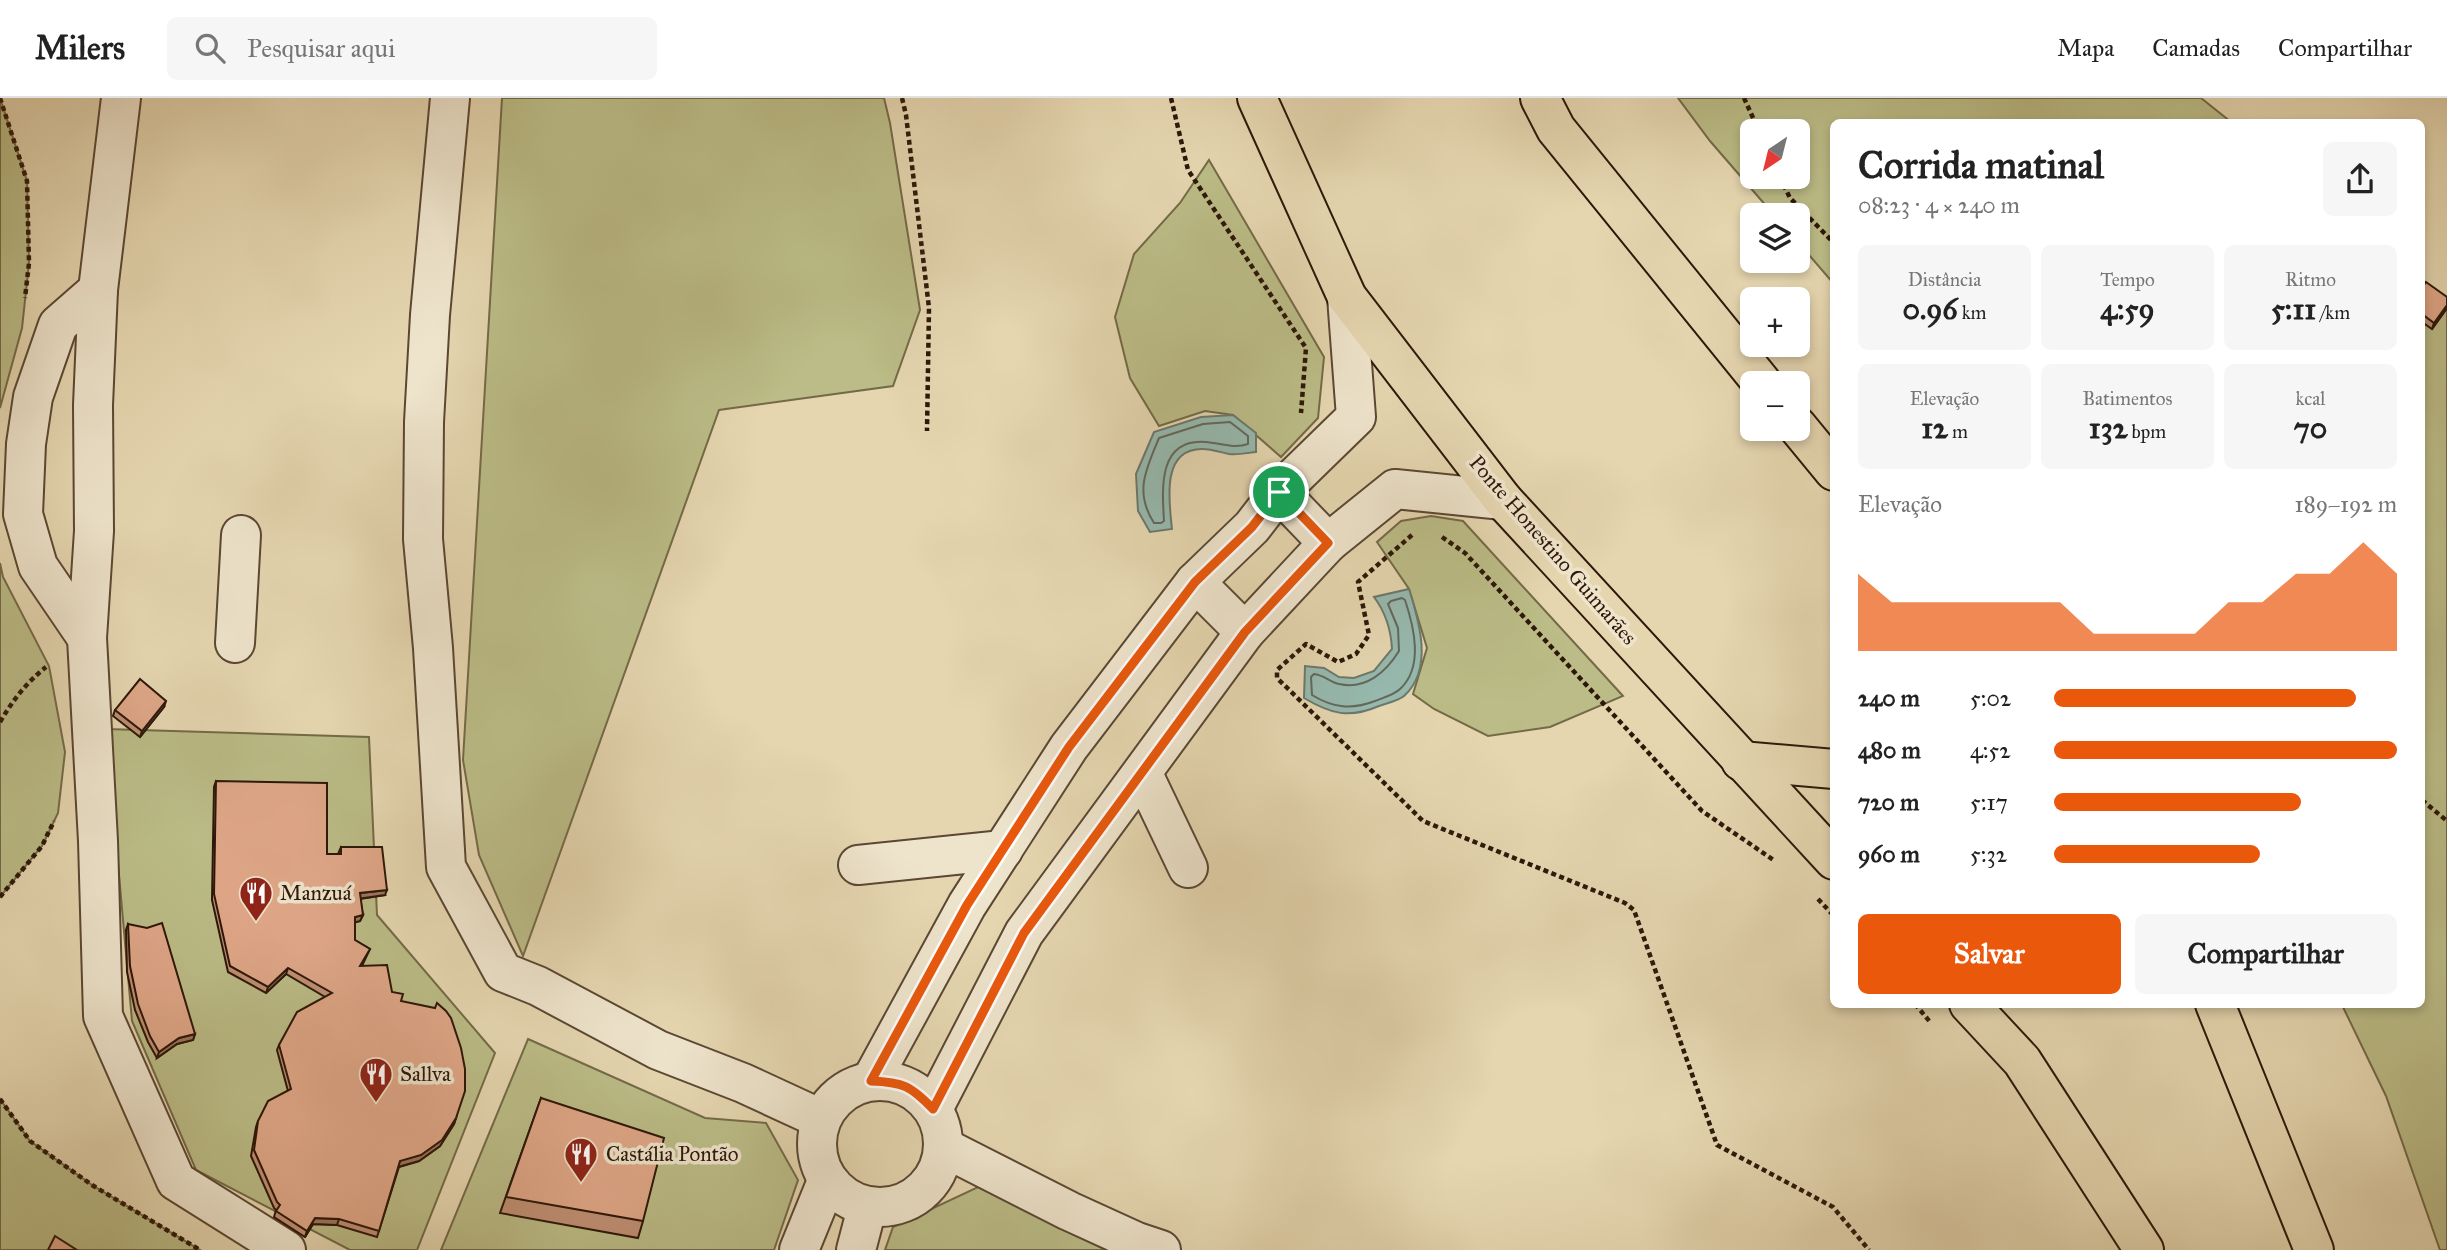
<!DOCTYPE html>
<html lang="pt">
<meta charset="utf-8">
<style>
:root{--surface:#fff;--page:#f6f6f6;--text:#222;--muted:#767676;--line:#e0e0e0;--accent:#ea580c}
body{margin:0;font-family:"IM FELL Great Primer",serif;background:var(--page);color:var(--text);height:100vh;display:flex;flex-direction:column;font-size:26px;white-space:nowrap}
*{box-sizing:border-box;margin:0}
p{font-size:23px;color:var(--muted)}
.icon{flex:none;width:38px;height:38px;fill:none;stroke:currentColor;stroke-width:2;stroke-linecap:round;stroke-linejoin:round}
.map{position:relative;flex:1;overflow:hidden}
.drawer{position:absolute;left:1830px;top:21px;width:595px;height:889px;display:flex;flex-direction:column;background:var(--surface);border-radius:10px;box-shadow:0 4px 10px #0003}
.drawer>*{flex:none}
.needle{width:46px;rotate:215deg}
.controls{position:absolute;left:1740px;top:21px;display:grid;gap:14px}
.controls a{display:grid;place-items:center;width:70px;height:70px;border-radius:10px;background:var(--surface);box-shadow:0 4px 10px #0003;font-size:35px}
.pin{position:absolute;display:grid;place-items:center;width:60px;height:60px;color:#fff;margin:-30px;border:4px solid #fff;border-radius:50%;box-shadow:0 2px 7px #0007}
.round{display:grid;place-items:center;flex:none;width:74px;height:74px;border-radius:10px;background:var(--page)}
.head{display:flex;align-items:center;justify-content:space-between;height:119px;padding:0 28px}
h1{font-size:38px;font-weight:800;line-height:52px}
.figures{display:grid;grid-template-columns:repeat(3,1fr);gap:10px;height:119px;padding:7px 28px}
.figures div{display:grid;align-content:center;border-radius:10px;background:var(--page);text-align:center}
.figures b{font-size:30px;font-weight:800}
.figures small{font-size:19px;font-weight:400}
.figures p{font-size:19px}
.chart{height:196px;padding:14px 28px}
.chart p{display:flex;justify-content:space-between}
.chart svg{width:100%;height:126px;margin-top:7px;fill:var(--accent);opacity:.7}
.button{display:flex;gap:14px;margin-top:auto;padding:14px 28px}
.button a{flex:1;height:80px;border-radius:10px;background:var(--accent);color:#fff;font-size:28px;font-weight:800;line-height:80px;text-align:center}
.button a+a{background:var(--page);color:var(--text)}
ul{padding:0 28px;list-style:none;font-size:23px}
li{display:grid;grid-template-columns:112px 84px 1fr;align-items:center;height:52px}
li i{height:18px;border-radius:9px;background:var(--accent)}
header{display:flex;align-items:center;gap:42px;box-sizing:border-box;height:98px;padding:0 35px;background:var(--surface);border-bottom:2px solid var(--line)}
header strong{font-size:33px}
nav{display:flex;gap:38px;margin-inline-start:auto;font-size:24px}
.search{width:490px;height:63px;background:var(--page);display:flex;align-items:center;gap:18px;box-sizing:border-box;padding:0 24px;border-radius:10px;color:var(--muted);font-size:26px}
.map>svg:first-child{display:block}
.green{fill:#bbbc87;stroke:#746a48;stroke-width:2;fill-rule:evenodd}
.water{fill:#96b9ae;stroke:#6c786c;stroke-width:2}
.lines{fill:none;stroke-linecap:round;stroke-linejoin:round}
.shore{stroke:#62685c;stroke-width:2}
.minor-casing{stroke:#5b4733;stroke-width:42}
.major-casing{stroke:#2d1709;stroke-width:42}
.path{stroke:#2d1709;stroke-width:4.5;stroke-dasharray:5 3.5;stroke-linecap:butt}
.minor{stroke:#eee4cc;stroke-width:38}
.major{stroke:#e5d6b0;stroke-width:38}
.wall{fill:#c09075;stroke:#2d1709;stroke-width:2}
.shaded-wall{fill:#9c755f;stroke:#2d1709;stroke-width:2}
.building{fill:#dfa788;stroke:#2d1709;stroke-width:2}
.route-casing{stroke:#fff;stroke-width:14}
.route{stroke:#ea580c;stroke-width:9}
.labels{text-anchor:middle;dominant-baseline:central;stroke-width:7;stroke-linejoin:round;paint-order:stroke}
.street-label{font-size:21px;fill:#2d1709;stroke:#eee4cc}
.poi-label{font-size:21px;fill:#2d1709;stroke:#eee4cc;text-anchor:start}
</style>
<header>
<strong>Milers</strong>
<div class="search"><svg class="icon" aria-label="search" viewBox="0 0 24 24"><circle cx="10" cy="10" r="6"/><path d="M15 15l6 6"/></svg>Pesquisar aqui</div>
<nav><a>Mapa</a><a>Camadas</a><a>Compartilhar</a></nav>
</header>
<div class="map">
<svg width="2447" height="1152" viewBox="0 0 2447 1152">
<rect width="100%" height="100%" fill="#e5d6b0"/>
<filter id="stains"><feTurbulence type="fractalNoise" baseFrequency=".00286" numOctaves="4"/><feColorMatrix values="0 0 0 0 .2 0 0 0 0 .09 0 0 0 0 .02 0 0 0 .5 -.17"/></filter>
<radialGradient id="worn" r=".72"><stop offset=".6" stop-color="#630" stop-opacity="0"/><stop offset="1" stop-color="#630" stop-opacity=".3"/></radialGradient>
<!-- green -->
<g class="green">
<polygon points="0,0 27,83 29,165 22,230 0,310"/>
<polygon points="502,0 884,0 890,25 920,212 893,288 719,312 523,858 479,757 463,662"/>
<path d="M 1678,0 L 2201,0 L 2231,24 L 1834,24 L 1834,186 L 1797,143 L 1797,117 L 1774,117 L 1710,43 ZM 1752,33 L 1797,33 L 1797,79 L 1752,79 Z"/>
<polygon points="1209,62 1324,259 1318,320 1281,359 1233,317 1205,313 1159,328 1130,280 1115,219 1134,156 1180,105"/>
<polygon points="2422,182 2447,212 2447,1152 2440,1152 2386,998 2342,907 2422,906"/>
<polygon points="1431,418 1463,423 1623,598 1550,629 1488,638 1434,611 1413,596 1427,550 1409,491 1377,444 1401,423"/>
<polygon points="0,465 3,479 49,568 65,654 58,715 42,748 0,799"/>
<polygon points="106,631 369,639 377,817 495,955 417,1152 350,1152 196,1072 132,923"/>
<polygon points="528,941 705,1020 766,1025 798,1082 774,1152 441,1152"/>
<polygon points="0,1001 30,1043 92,1087 200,1152 0,1152"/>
<polygon points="978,1089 1117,1152 885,1152 893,1129"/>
</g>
<!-- water -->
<g class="water">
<path d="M 1233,317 L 1256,335 L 1256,354 C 1247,355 1238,357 1229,356 C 1220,354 1211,351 1202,351 C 1161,351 1169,403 1172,431 L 1150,434 L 1138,413 L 1136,376 L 1154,334 L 1201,319 Z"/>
<path d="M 1409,491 C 1419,523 1434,571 1404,598 C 1398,603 1387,605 1379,608 C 1349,621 1331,616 1304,600 L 1305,568 L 1324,570 L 1339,579 L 1354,580 L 1374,573 L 1392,551 C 1391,531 1386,515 1374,499 Z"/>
</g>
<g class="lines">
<!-- shore -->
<g class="shore">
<path d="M 1230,324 L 1248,338 L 1248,346 C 1233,351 1221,345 1205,344 C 1158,341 1162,390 1164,423 L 1161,425 L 1154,425 C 1134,394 1146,371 1159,340 L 1203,326 Z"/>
<path d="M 1402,500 L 1405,502 C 1414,529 1424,569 1400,591 C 1394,597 1382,600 1375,603 C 1352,612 1333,610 1312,597 L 1311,579 L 1314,576 C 1324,577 1330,584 1339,586 C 1366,592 1386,574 1399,553 L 1398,530 L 1388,506 L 1391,503 Z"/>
</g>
<defs>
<g id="minor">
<polyline points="121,0 98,192 93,307 94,433 87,540 98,743 103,918 176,1083 286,1152"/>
<polyline points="450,0 430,217 424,324 423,441 433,550 446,769 503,874 538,888 658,952 743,985 821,1021"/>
<polyline points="1279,394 1328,445"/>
<polyline points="1195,484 1245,534"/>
<polyline points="87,540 38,468 23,416 26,346 33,299 58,227 98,192"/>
<polyline points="235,545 241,437"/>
<polyline points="1143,676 1188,770"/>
<polyline points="858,767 1003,752"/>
<circle cx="880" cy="1046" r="63"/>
<polyline points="871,983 967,807 1069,649 1195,484 1252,429 1279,394 1356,319 1347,199"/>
<polyline points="933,1011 1024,835 1245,534 1328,445 1395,391 1503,402"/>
<polyline points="945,1050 1069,1113 1137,1144 1161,1152"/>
<polyline points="799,1152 827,1083"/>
<polyline points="856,1152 867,1110"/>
</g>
<g id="major">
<polyline points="1257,0 1347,199 1503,402 1834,762"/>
<polyline points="1540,0 1556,31 1762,285"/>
<polyline points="1797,328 1834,373"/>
<polyline points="1741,663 1834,671"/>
<polyline points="1969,906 2022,963 2144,1152"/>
<polyline points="2215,906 2314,1152"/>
</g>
</defs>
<!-- minor casing -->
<use href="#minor" class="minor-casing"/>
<!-- major casing -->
<use href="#major" class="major-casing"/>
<!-- path -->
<g class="path">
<polyline points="0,0 27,83 29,165 25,200"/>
<polyline points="902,0 906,17 929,210 927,333"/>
<polyline points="1171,0 1188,72 1306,250 1301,315"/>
<polyline points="1744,0 1759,33"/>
<polyline points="1780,79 1790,100 1834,145"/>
<polyline points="1412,437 1358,484 1369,537 1356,556 1338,564 1306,546 1277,572 1277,580 1423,723 1625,805 1634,812 1717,1047 1833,1109 1869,1152"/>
<polyline points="1442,439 1465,455 1702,713 1775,763"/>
<path d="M 0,624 C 13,602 26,585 46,569"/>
<polyline points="2422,702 2447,723"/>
<polyline points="0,799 42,748 54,723"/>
<polyline points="1818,801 1834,818"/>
<polyline points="1915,906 1931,925"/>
<polyline points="0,1001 30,1043 92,1087 200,1152"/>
</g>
<!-- minor -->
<use href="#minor" class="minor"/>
<!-- major -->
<use href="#major" class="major"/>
</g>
<!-- wall -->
<g class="wall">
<polygon points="2422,190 2447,199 2447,210 2432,231 2422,224"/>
<polygon points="164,609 140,639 113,618 115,612"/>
<polygon points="216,683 327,756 338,756 341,749 385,797 360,801 363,817 360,823 355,824 355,842 370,851 362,868 401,903 456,1020 454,1026 440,1048 419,1063 399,1069 377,1139 337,1127 313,1126 305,1139 274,1119 276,1112 274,1110 251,1058 256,1029 258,1023 288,993 277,952 279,947 325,899 286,876 266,895 228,874 212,802 214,689"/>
<polygon points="128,826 195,936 193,942 177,946 157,960 148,944 135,912 127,874 126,832"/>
<polygon points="541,1000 643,1123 638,1140 500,1115"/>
</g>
<!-- shaded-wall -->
<g class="shaded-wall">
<polygon points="2447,207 2447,210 2432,231 2434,225"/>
<polygon points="166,603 164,609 140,639 142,633"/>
<polygon points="387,792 385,797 357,801 360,795"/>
<polygon points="363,817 360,823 353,825 355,819"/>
<polygon points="288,870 286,876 266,895 268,889"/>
<polygon points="195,936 193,942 177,946 157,960 159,954 179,940"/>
<polygon points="456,1020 454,1026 440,1048 419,1063 398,1069 400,1063"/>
<polygon points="315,1120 339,1121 337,1127 313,1126 305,1139 307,1133"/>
</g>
<!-- building -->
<g class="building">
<polygon points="2426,184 2447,199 2447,207 2434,225 2422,216 2422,190"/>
<polygon points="140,581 166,603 142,633 115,612"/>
<polygon points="216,683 327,685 327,756 341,756 341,749 382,749 387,792 360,795 363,817 355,819 355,842 370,851 360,868 387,867 392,894 403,896 401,903 435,910 437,905 446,913 451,920 461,950 465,971 465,993 456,1020 442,1042 421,1057 400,1063 379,1133 339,1121 315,1120 307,1133 276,1113 280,1107 277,1104 254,1052 258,1023 268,1003 291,991 279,947 297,914 332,895 288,870 268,889 230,868 214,796"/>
<polygon points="162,825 195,936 179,940 159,954 150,938 138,906 130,868 128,826 147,830"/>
<polygon points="541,1000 664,1040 643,1123 506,1099"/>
<polygon points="55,1138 77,1152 48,1152"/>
</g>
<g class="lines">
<defs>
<path id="route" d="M 1279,394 L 1328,445 L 1245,534 L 1024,835 L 933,1011 C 911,988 903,984 871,983 L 967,807 L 1069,649 L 1195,484 L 1252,429 Z"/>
</defs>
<!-- route casing -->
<use href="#route" class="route-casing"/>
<!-- route -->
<use href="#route" class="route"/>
</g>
<!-- icons -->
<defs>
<symbol id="restaurant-pin" viewBox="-11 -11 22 30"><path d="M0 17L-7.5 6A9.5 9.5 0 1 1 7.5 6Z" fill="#8f2418" stroke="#eee4cc"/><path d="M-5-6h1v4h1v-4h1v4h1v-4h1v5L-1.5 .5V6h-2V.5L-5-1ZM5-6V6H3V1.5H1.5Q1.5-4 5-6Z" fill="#fff"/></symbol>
</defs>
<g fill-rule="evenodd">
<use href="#restaurant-pin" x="237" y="776" width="38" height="52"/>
<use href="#restaurant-pin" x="357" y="957" width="38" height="52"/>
<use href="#restaurant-pin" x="562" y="1037" width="38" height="52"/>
</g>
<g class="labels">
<!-- street labels -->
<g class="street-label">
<text transform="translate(1553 452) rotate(49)">Ponte Honestino Guimarães</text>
</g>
<!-- poi labels -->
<g class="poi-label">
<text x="280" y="795">Manzuá</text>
<text x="400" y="976">Sallva</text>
<text x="606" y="1056">Castália Pontão</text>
</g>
</g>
<rect width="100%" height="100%" filter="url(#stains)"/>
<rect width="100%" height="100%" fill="url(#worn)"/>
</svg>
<div class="controls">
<a><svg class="needle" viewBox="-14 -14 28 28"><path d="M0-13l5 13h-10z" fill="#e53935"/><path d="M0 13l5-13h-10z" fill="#767676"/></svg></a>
<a><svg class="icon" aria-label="layers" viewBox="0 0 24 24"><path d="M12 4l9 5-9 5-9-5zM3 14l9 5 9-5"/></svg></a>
<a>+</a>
<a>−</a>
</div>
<div class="pin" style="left:1279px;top:394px;background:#1e9e55"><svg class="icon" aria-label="arrive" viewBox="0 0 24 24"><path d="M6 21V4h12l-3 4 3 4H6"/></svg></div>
<section class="drawer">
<div class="head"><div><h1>Corrida matinal</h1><p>08:23 · 4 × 240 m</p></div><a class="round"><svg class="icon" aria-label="share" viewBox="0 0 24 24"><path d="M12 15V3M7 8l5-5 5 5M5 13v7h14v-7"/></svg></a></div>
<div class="figures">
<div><p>Distância</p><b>0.96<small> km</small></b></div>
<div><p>Tempo</p><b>4:59</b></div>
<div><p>Ritmo</p><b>5:11<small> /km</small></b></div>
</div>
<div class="figures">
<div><p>Elevação</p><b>12<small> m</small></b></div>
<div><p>Batimentos</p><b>132<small> bpm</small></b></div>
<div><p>kcal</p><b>70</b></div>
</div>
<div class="chart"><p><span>Elevação</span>189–192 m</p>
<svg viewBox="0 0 160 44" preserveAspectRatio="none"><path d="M0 44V17L10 27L20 27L30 27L40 27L50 27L60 27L70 38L80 38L90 38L100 38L110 27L120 27L130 17L140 17L150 6L160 17V44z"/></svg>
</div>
<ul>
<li><b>240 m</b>5:02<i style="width:88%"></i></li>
<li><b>480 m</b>4:52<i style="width:100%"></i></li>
<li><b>720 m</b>5:17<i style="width:72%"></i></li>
<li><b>960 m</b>5:32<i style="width:60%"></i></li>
</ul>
<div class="button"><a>Salvar</a><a>Compartilhar</a></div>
</section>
</div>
